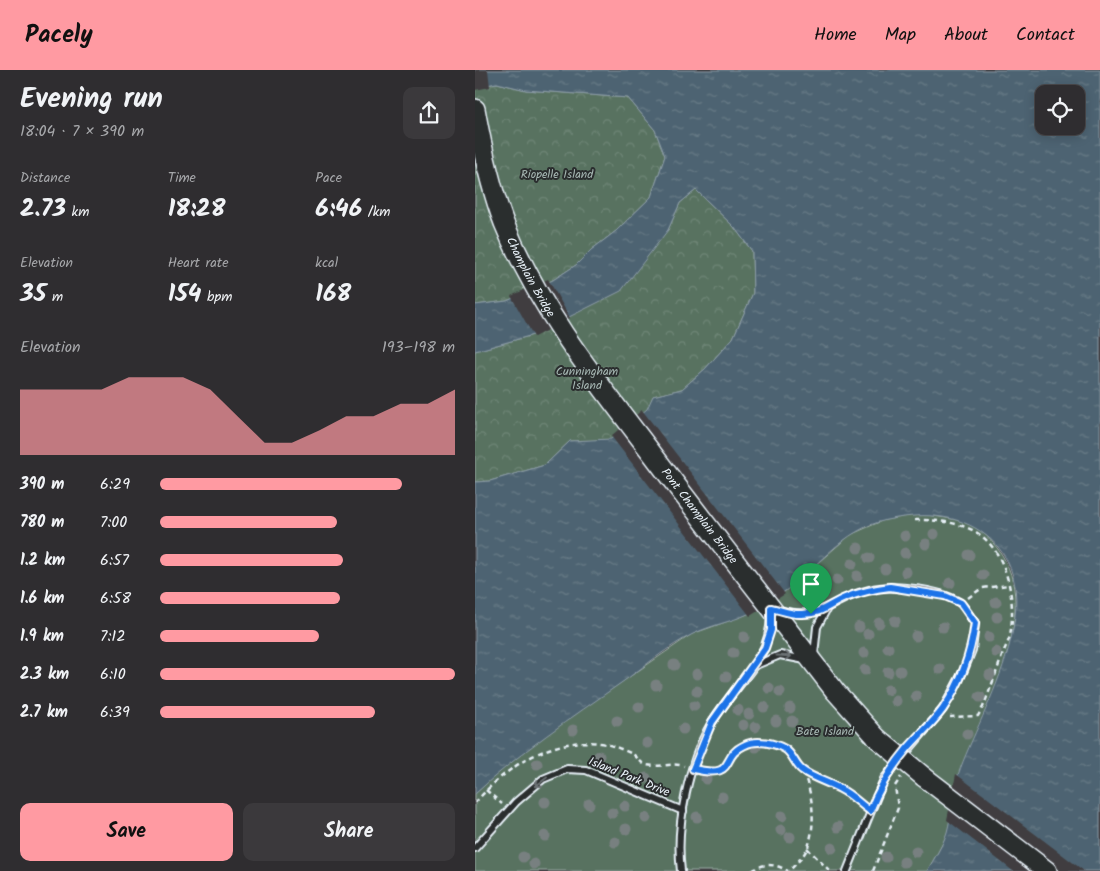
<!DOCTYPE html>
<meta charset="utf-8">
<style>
:root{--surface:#2f2d30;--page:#3b393c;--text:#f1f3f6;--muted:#a7a8ab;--line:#4a494c;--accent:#ff9aa2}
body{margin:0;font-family:Kalam,sans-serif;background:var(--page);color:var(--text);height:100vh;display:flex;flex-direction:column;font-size:19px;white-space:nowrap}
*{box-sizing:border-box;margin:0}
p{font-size:16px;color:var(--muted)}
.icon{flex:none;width:28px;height:28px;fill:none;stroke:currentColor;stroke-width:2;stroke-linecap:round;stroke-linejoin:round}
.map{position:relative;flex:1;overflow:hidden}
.panel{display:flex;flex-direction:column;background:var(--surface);width:475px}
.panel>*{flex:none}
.fabs{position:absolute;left:560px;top:15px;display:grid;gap:10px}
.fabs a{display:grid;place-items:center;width:50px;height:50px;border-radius:10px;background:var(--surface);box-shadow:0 2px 12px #0003,0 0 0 1px var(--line);font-size:25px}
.pin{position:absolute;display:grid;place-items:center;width:42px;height:42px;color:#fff;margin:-51px -21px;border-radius:50% 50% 50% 0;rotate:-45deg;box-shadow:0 0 5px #0007}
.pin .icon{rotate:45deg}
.round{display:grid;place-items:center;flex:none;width:52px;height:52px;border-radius:10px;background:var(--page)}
.summary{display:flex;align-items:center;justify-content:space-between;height:85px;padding:0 20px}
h1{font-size:28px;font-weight:700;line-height:38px}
.stats{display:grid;grid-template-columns:repeat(3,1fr);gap:8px;height:85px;padding:5px 20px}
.stats div{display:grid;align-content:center}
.stats b{font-size:25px;font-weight:700}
.stats small{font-size:14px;font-weight:400}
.stats p{font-size:14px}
.chart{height:140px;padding:10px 20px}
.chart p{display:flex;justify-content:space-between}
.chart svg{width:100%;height:90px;margin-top:5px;fill:var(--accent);opacity:.7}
.primary-button{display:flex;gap:10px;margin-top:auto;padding:10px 20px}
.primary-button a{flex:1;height:58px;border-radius:10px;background:var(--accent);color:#111;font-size:20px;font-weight:700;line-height:58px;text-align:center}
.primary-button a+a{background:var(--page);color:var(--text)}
ul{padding:0 20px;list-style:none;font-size:16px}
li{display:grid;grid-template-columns:80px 60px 1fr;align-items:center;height:38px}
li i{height:12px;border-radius:6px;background:var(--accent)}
header{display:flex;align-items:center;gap:30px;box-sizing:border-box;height:70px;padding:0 25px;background:var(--accent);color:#111}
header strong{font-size:24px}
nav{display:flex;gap:28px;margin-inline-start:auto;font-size:18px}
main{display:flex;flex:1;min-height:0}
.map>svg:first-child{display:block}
.green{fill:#587260;stroke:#a0b2ac}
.forest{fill:url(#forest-crowns);stroke:#a0b2ac}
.water{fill:url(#water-ripples);stroke:#8c9ca8;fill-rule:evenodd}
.pier{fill:#3f3c40}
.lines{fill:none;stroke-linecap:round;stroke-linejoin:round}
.lane-casing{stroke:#e8f1f8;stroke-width:10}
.primary-casing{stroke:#e8f1f8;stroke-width:22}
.path{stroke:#e8f1f8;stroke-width:2.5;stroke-dasharray:5 4;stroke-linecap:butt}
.lane{stroke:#2a2d2e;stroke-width:6}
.primary{stroke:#2a2d2e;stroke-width:19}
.primary-bridge-casing{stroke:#e8f1f8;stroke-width:22;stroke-linecap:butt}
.primary-bridge{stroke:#2a2d2e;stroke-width:19}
.tree{fill:#788080}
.oneway{stroke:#6c7275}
.route-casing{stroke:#fff;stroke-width:10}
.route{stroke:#1a73e8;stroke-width:6}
.labels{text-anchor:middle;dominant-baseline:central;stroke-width:4;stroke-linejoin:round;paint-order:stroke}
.park-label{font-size:12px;fill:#a7b8b4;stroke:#2a2d2e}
.street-label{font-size:12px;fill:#e8f1f8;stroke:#2a2d2e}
</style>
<header>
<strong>Pacely</strong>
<nav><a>Home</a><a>Map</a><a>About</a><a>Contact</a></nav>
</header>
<main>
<section class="panel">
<div class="summary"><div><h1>Evening run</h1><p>18:04 · 7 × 390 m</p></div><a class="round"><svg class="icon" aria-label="share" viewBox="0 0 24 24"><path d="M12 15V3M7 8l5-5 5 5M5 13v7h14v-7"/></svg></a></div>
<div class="stats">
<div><p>Distance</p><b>2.73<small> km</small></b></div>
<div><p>Time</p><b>18:28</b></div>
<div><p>Pace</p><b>6:46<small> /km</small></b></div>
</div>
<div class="stats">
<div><p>Elevation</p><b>35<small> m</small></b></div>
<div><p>Heart rate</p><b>154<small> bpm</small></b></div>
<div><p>kcal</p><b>168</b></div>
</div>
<div class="chart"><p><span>Elevation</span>193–198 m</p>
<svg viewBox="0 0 160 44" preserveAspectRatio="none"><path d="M0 44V12L10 12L20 12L30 12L40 6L50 6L60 6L70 12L80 25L90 38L100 38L110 32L120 25L130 25L140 19L150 19L160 12V44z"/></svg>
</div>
<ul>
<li><b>390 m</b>6:29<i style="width:82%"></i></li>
<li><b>780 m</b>7:00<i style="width:60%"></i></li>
<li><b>1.2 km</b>6:57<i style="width:62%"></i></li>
<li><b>1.6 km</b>6:58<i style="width:61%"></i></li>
<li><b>1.9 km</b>7:12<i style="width:54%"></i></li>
<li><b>2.3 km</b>6:10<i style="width:100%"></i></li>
<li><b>2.7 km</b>6:39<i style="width:73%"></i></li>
</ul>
<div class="primary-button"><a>Save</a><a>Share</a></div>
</section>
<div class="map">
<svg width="625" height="801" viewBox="0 0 625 801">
<defs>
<pattern id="forest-crowns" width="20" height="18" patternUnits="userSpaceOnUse" patternTransform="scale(1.25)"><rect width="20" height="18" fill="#587260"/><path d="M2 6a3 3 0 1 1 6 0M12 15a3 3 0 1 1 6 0" fill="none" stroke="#708778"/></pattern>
<pattern id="water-ripples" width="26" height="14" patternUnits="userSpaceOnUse" patternTransform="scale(1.25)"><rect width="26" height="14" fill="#4e6472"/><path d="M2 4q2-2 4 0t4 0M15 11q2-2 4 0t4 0" fill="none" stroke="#687b87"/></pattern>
</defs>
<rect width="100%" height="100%" fill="#3f3c40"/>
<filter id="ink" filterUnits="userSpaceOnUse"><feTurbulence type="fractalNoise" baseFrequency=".02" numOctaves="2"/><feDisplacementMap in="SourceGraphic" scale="10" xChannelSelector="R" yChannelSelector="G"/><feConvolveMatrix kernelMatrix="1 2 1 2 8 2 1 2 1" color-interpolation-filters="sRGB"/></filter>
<g filter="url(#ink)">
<!-- green -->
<path class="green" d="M 447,444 C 461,447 478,448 492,453 C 505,457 515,469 523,479 C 570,543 508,640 484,704 C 476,723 478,745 472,764 C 467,776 459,789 452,801 L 0,801 L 0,724 L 24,701 L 87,653 L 217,564 L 273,544 L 308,523 L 375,465 L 409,450 Z"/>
<!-- forest -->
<g class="forest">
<polygon points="22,13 51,20 153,28 180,60 190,86 176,127 141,161 116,180 101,195 78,210 32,231 0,235 0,17"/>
<polygon points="221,120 259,157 277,181 278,223 258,268 230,299 207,319 178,326 173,339 136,370 95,371 70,395 15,411 0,412 0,281 58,265 97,244 193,160 205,133"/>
</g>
<!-- water -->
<path class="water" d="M 0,0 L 625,0 L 625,801 L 452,801 C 459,789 468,775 472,762 C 477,744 477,723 483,705 C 506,638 587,516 505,461 C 478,443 443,443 412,450 C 367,459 342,499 306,524 C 296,531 284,538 273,544 C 256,552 236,555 218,564 C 193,576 169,597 146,613 C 96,648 45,682 0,724 L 0,412 L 15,411 L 70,395 L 95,371 L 136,369 L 172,339 L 178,326 L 207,319 L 230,299 L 258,268 L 278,223 L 277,181 L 259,157 L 221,120 L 205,133 L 193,160 L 146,221 L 58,265 L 0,281 L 0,235 L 32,231 L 78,210 L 101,195 L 116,180 L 141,161 L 176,127 L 190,86 L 180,60 L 153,28 L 51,20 L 22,13 L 0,17 ZM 569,24 L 601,24 L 601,56 L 569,56 Z"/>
<!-- pier -->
<g class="pier">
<polygon points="0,0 13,0 15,17 0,20"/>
<polygon points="73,209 95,248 59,267 36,226"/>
<polygon points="167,340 310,524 275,546 136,366"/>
<polygon points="481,704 609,801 538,801 472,750"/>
</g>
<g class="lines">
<defs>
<g id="lane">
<path d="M 304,540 C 349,552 355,529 394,520 C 418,514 463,519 484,532 C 490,537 495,547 500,553 L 497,580 L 489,600 L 468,639 L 409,709 L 372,801"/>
<polyline points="339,585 342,557 351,540"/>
<polyline points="281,595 305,585 330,590"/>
<polyline points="0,778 41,732 68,709 92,699 111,700 208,741"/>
<path d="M 206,801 C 200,756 214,688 239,649 C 262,612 295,592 296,545"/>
</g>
<g id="primary">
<path id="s1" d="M 0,39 C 7,78 15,116 29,153 C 65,242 125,315 182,390 C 241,468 301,544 360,621 L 402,668"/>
<polyline points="449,707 572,801"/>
</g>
</defs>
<!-- lane casing -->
<use href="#lane" class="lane-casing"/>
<!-- primary casing -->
<use href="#primary" class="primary-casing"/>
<!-- path -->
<g class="path">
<path d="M 440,450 C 463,450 491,452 509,468 C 534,490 541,534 535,565 C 534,572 529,579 527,586 C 521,603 515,620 508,637 L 503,646 L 475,647"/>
<polyline points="493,528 507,518 534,515"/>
<polyline points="326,700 366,719 388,736"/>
<path d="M 226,701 C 262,709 252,669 286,671 C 332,675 346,740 333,777 C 329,786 321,794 314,801"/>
<polyline points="11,720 27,734"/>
<path d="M 0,733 C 31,696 80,664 131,674 C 139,676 152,681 159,685 C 164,689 166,693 171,695 C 184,698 198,692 209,696"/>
<polyline points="332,778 355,801"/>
<path d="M 277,801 C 289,792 301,794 313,801"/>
<polyline points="398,801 423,738 420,716 426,707"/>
</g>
<!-- lane -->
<use href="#lane" class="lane"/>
<!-- primary -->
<use href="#primary" class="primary"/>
<defs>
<polyline id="primary-bridge" points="402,668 449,707"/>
</defs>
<!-- primary-bridge casing -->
<use href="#primary-bridge" class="primary-bridge-casing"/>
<!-- primary-bridge -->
<use href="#primary-bridge" class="primary-bridge"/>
</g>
<!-- trees -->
<g class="tree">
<circle cx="459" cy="464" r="5.5"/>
<circle cx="430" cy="466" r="5.5"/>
<circle cx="451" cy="474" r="5.5"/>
<circle cx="383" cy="478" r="5.5"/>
<circle cx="430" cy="483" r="5.5"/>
<circle cx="494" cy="485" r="5.5"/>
<circle cx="394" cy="488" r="5.5"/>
<circle cx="377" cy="494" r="5.5"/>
<circle cx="410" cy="499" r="5.5"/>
<circle cx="431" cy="502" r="5.5"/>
<circle cx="508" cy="505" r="5.5"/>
<circle cx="382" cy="506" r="5.5"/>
<circle cx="362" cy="510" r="5.5"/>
<circle cx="475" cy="513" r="5.5"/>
<circle cx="344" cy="515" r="5.5"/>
<circle cx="521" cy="532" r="5.5"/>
<circle cx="522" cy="547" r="5.5"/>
<circle cx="420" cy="551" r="5.5"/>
<circle cx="404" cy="553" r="5.5"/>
<circle cx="384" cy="557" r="5.5"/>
<circle cx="468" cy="557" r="5.5"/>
<circle cx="393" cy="564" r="5.5"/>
<circle cx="441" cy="566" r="5.5"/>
<circle cx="269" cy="567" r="5.5"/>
<circle cx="514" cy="567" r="5.5"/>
<circle cx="413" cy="578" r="5.5"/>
<circle cx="521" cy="582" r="5.5"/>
<circle cx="258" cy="583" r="5.5"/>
<circle cx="389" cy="583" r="5.5"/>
<circle cx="199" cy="595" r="5.5"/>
<circle cx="465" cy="599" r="5.5"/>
<circle cx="390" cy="600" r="5.5"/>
<circle cx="425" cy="601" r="5.5"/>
<circle cx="413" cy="602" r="5.5"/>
<circle cx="222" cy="604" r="5.5"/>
<circle cx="515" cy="605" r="5.5"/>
<circle cx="251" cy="607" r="5.5"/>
<circle cx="181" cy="615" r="5.5"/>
<circle cx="294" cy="618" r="5.5"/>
<circle cx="413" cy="620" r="5.5"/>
<circle cx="222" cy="621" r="5.5"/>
<circle cx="305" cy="622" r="5.5"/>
<circle cx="441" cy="626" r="5.5"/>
<circle cx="505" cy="627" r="5.5"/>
<circle cx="421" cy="631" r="5.5"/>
<circle cx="219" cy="636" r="5.5"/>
<circle cx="164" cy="637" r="5.5"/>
<circle cx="289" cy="637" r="5.5"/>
<circle cx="315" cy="638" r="5.5"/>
<circle cx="263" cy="640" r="5.5"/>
<circle cx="274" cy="644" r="5.5"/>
<circle cx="142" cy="651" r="5.5"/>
<circle cx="301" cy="651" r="5.5"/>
<circle cx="317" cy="651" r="5.5"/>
<circle cx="268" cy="655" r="5.5"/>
<circle cx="280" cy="657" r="5.5"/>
<circle cx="208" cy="659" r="5.5"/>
<circle cx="98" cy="660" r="5.5"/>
<circle cx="492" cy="664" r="5.5"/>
<circle cx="172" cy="673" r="5.5"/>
<circle cx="281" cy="677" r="5.5"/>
<circle cx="124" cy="686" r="5.5"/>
<circle cx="62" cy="694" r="5.5"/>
<circle cx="171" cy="708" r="5.5"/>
<circle cx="231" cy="709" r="5.5"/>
<circle cx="247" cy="727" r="5.5"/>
<circle cx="70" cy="732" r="5.5"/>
<circle cx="114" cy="734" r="5.5"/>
<circle cx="150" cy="736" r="5.5"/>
<circle cx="137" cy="743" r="5.5"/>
<circle cx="307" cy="746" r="5.5"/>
<circle cx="222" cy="747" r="5.5"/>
<circle cx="171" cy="748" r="5.5"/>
<circle cx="363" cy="757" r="5.5"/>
<circle cx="151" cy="759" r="5.5"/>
<circle cx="306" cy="760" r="5.5"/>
<circle cx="70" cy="766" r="5.5"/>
<circle cx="315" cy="767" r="5.5"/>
<circle cx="140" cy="772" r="5.5"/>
<circle cx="357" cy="778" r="5.5"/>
<circle cx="441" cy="782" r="5.5"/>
<circle cx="48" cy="787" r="5.5"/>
<circle cx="411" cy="787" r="5.5"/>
<circle cx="429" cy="792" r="5.5"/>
<circle cx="59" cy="794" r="5.5"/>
</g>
<!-- one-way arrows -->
<defs><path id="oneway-shaft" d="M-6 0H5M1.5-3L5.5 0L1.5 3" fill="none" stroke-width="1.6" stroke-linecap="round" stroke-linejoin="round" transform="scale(1.25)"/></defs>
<g class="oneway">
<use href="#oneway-shaft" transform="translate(309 586) rotate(3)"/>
<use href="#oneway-shaft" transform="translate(66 712) rotate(143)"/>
</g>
</g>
<g class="lines" filter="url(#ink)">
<defs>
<path id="route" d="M 415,517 L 470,526 L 486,533 L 500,553 C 496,584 486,613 468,639 C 458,653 444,665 432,679 C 416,698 404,718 395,741 C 385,734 376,724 365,719 C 353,712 337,708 327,700 C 320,695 318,684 310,679 C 300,673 281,669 270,675 C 243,687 264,709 218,699 L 237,652 L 290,578 L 296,560 L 296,538 C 306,540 316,545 327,544 C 347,544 353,535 370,528 C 385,522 399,519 415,517 Z"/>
</defs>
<!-- route casing -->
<use href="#route" class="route-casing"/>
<!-- route -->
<use href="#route" class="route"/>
</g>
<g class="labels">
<!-- park labels -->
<g class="park-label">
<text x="82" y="104">Riopelle Island</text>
<text x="112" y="301">Cunningham<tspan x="112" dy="14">Island</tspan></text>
<text x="350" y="661">Bate Island</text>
</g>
<!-- street labels -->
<g class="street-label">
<text stroke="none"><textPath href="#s1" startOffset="178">Champlain Bridge</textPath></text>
<text stroke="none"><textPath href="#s1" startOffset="471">Pont Champlain Bridge</textPath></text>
<text transform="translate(154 707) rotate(22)">Island Park Drive</text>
</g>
</g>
</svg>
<div class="fabs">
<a><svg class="icon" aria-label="locate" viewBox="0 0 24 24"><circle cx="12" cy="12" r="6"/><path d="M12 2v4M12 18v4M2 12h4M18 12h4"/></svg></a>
</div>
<div class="pin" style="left:336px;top:544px;background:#1e9e55"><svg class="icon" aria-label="arrive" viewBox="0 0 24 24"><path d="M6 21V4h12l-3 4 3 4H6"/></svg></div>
</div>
</main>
